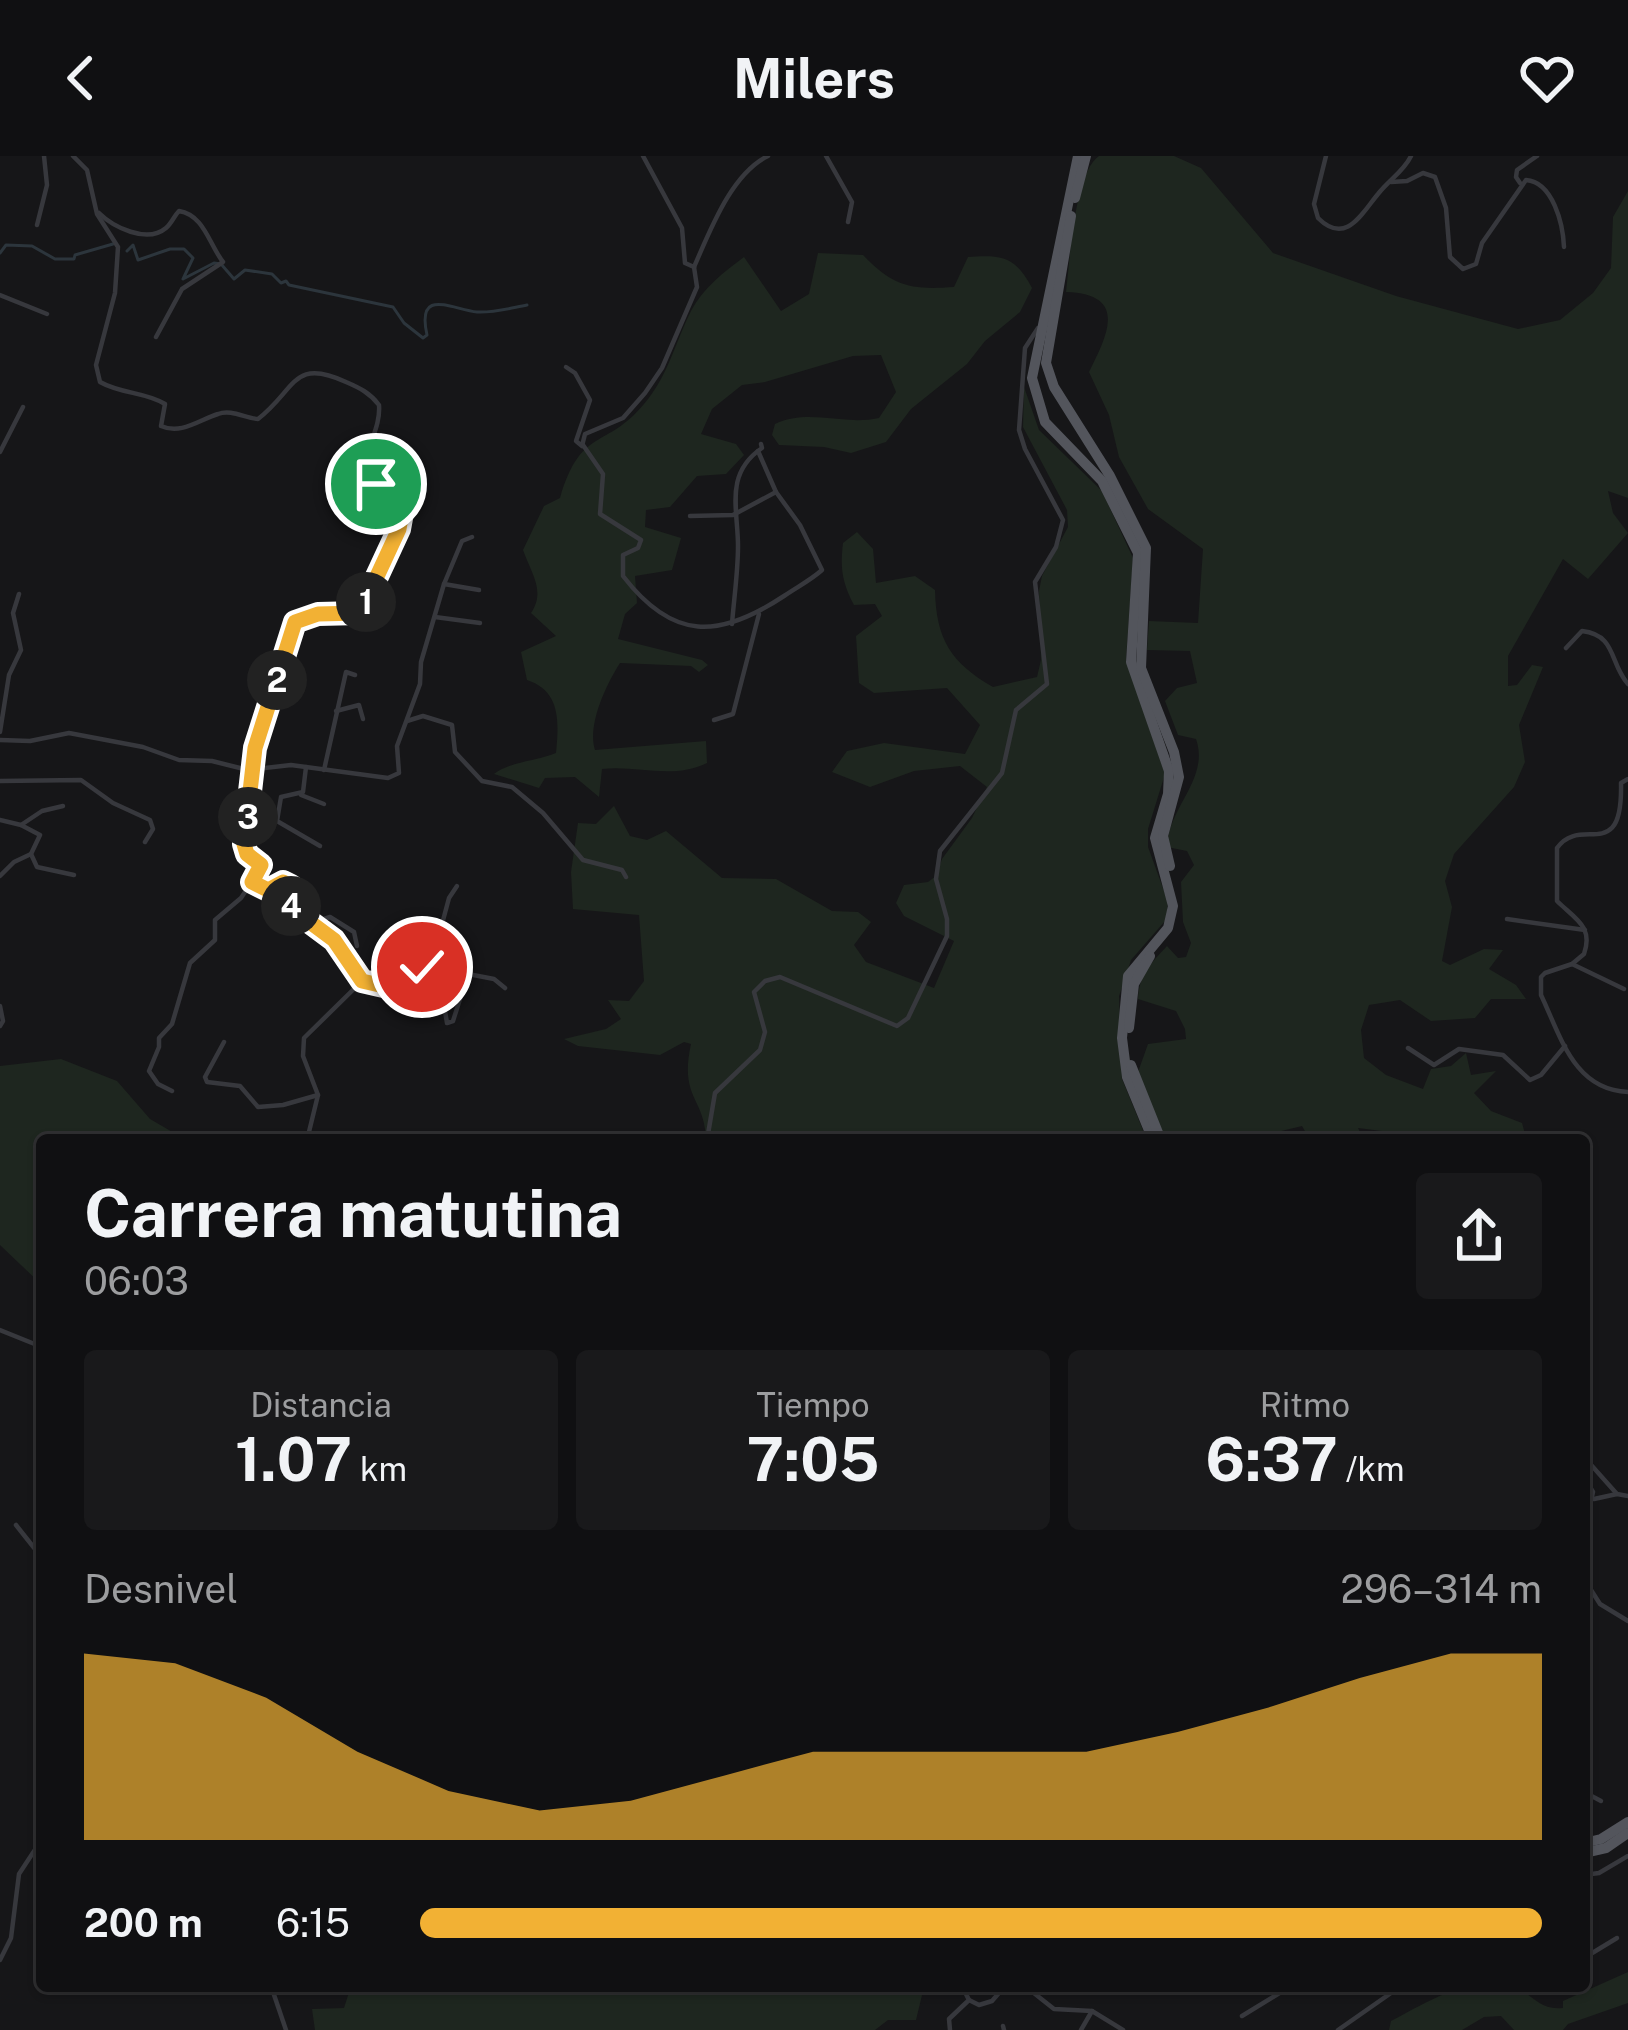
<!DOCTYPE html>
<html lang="es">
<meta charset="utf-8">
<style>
:root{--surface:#101012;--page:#19191b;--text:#f1f3f6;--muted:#9c9d9f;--line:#303032;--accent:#f2b134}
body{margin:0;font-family:"Public Sans",sans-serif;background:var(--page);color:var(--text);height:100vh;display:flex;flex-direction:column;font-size:45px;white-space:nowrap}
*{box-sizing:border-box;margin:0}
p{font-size:39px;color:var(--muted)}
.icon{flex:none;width:66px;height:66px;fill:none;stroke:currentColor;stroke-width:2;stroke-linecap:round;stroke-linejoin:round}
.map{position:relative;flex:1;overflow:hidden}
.sheet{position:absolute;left:36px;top:978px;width:1554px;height:858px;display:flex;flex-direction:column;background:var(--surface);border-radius:12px;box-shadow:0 3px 9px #0004,0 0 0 3px var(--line)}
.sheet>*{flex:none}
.pin{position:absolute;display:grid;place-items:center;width:102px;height:102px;color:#fff;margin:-51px;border:6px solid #fff;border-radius:50%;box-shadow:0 3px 12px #0007}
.km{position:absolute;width:60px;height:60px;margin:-30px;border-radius:50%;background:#222;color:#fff;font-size:33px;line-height:60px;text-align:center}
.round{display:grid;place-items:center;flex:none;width:126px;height:126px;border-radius:12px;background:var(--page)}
.headline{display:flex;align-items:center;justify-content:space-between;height:204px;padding:0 48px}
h1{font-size:66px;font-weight:700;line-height:90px}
.metrics{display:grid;grid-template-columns:repeat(3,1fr);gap:18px;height:204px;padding:12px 48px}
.metrics div{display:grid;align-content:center;border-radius:12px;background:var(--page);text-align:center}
.metrics b{font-size:60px;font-weight:700}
.metrics small{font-size:33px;font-weight:400}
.metrics p{font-size:33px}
.chart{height:336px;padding:24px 48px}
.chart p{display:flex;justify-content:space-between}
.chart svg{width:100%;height:216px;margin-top:12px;fill:var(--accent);opacity:.7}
ul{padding:0 48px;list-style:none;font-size:39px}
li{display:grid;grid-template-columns:192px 144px 1fr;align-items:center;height:90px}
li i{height:30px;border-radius:15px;background:var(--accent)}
header{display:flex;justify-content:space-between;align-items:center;height:156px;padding:0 48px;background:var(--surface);font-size:54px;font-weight:700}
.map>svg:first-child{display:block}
.green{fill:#1e261f}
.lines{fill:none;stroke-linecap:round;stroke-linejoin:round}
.stream{stroke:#2c353c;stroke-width:3}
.street{stroke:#37383d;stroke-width:4.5}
.primary{stroke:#53555c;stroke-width:10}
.route-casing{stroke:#fff;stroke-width:24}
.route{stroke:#f2b134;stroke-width:15}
</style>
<header><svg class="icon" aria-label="back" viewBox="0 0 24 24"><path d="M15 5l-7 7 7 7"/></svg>Milers<svg class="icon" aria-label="heart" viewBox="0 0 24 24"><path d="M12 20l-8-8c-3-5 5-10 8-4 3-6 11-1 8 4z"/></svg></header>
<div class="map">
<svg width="1628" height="1874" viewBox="0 0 1628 1874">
<rect width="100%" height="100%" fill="#161618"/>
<!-- green -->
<g class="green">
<path d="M 1099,0 L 1174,0 L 1201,12 L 1273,97 L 1396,140 L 1518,173 L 1560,164 L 1593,137 L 1611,112 L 1613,61 L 1628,35 L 1628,342 L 1608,335 L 1613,357 L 1628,377 L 1588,423 L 1563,403 L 1508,500 L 1508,530 L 1517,529 L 1532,509 L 1543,511 L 1519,569 L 1525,606 L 1514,631 L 1454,698 L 1445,725 L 1452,751 L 1442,805 L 1450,809 L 1484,793 L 1503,794 L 1489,813 L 1516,829 L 1526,843 L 1491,843 L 1475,862 L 1431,865 L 1400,844 L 1369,849 L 1361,874 L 1364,902 L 1386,919 L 1423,933 L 1431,913 L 1451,910 L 1466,897 L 1471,919 L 1496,915 L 1474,937 L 1491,955 L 1522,967 L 1525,978 L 1452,984 L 1358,972 L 1364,984 L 1310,984 L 1302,970 L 1244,984 L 1163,984 L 1138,916 L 1148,888 L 1186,883 L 1185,873 L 1176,855 L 1138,843 C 1139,819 1151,807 1167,790 L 1178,802 L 1186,801 L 1191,787 L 1183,766 L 1181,726 L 1194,709 L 1187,695 L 1167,691 C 1168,651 1210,623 1196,583 L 1178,579 L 1165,545 L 1177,532 L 1197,527 L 1190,495 L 1147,494 L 1149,465 L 1198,467 L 1203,393 L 1148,353 L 1119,301 L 1109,259 L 1089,216 C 1107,180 1129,138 1066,136 C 1070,104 1074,17 1099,0 Z"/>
<path d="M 818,97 L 863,99 C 894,131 911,134 954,131 L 968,101 C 1002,99 1015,100 1032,132 L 1020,156 L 985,185 L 967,208 L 911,253 L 886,286 L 851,297 L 824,291 L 779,289 L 772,279 L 775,268 C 810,252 843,270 879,262 L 896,236 L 881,199 L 853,200 L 765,226 L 742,229 L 712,253 L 701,278 L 736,288 L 744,299 L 726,318 L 697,320 L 670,351 L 646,354 L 645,371 L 681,382 L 672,414 L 635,420 L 637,447 L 625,458 L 618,483 L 702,504 L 708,509 L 699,516 L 691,510 L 620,507 C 606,529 587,569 595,594 L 706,585 L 707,607 C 672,624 638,609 602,613 L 599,641 L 575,621 L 545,622 L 539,632 L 494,618 C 509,606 536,605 556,597 C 559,566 561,535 527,524 L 521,496 L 556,480 L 531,457 C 546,435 531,417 523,394 L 544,350 L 560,342 C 581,270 606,294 644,248 C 668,220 675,187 691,155 C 703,132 724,116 744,101 L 781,155 L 809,138 Z"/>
<path d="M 1024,231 L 1039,274 L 1102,335 L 1133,402 L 1126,504 L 1165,618 L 1148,673 L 1148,691 L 1168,746 L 1167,756 L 1165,765 L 1131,804 L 1119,840 L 1122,923 L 1147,984 L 706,984 C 705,941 679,943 691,888 L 684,886 L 660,899 L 578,890 L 564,883 L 606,873 L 621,863 L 608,844 L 629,845 L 644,825 L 639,759 L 573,753 L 571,716 L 578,667 L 596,668 L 614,650 L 630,680 L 647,684 L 666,675 L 722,722 L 776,723 L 832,755 L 858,756 L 871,766 L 854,789 L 866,806 L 934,832 L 954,785 L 904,760 L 896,747 L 904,729 L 928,726 L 936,720 L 942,703 L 972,662 L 987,631 L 960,610 L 914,615 L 870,631 L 832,616 L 847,595 L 884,587 L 965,598 L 980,569 L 947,532 L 874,537 L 859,527 L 856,480 L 882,460 L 875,448 L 854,449 C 842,426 840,412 843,387 L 857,376 L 873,393 L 876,427 L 915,420 L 935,434 C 936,483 951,507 993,531 L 1037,521 L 1041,504 L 1039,435 L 1042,420 L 1068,371 L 1067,354 L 1023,271 Z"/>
<polygon points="61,903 117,925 150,963 186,984 42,984 42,1129 0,1089 0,910"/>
<path d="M 1628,1816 L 1628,1847 L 1568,1868 L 1563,1874 L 1514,1874 L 1501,1860 L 1484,1861 L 1462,1874 L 1389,1874 L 1391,1865 C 1425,1847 1471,1818 1511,1830 C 1532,1836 1538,1855 1563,1852 L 1563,1845 Z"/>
<polygon points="351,1830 902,1830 923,1835 916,1864 888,1864 875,1874 315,1874 312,1853 344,1852"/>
</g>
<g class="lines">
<!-- stream -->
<g class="stream">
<path d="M 127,95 L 133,89 L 138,104 L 170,93 L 184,93 L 193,102 L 183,123 L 214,107 L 221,108 L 234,123 L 245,114 L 272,118 L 281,127 L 286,125 L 289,129 L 393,151 L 404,167 L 423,182 L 427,179 C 416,130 453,154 477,156 C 494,157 511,152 527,149"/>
<polyline points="0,97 6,89 32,90 55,103 74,103 75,99 113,88"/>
</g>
<!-- street -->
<g class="street">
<path d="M 73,0 L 87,14 L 97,58 L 118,91 L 115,137 L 96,209 L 100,226 C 121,238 146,236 165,248 L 161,270 C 181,279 199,264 218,258 C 231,253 245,262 258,263 C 296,234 292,201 346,226 C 360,232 370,237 379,249 C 381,274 363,294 365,320 L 398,340 L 404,350 L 384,409 L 360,457 L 318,458 L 295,465 L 255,592 L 244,688 L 247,698 L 261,712 L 241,742 L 215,764 L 215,784 L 190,807 L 172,868 L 159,882 L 159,891 L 149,915 L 158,928 L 172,935"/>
<polyline points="643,0 682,72 685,107 694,111"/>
<polyline points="826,0 852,46 848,66"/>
<path d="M 1326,0 L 1314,48 L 1318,62 C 1346,90 1362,57 1378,38 C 1389,24 1404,15 1411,0"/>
<path d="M 1391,26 L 1407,25 L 1423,17 L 1435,21 L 1446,52 L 1450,101 L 1463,113 L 1476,108 L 1482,87 L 1526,24 C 1553,26 1563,68 1564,91"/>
<polyline points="1520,27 1516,21 1517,14 1537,0"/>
<path d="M 99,57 C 113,71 147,88 166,72 C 172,67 174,60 179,55 C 204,59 209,88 223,106 L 182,133 L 156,181"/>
<polyline points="37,69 47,29 44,0"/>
<path d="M 694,111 C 710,75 731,18 768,0"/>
<polyline points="0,139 47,158"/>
<polyline points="566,211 575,217 590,244 576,285 582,290 585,278 623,262 645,237 662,212 697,131 694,111"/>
<path d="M 583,289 L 603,318 L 600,358 L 641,384 L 638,392 L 623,399 L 623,420 C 673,485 719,483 784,440 C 797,431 811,424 822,414 L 800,369 L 776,336 L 758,295"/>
<polyline points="0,296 23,251"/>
<polyline points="690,360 733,359 776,336"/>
<polyline points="444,428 479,434"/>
<polyline points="435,461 480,467"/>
<path d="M 732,468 C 734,442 738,416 738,390 C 738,353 724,318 762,292 L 761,288"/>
<path d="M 1566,492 L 1582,475 C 1617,479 1609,507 1628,528"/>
<polyline points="336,555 359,549 363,563"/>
<polyline points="714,564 733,558 759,458"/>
<polyline points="407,565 423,560 452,569 455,596 482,625 512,631 543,657 583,704 622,714 626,721"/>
<polyline points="0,576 9,519 21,494 13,457 19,438"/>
<polyline points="0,584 30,585 69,577 143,591 179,604 212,605 248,614 291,609 388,622 399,617 397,590 420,528 421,506 444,428 462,385 472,381"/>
<polyline points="306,611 303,636 281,641 277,665 320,690"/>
<polyline points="324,614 346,516 355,519"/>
<polyline points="0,625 81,624 113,647 150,664 153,673 145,686"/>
<polyline points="301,639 324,648"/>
<polyline points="0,664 21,669 40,679 31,698 37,711 74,719"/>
<polyline points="21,669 42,655 63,650"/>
<polyline points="0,720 14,706 31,698"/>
<polyline points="252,726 268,734 283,726 291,730 291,752 334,785 362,825 304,882 303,900 318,939 307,984"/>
<polyline points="1507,763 1585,774"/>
<polyline points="324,778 324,763 330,761 354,776 357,790"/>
<polyline points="426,800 439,820 447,867 453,865 468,818 494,823 505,832"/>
<path d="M 1572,808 L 1584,798 C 1594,770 1574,762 1557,745 L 1557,692 C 1581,658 1623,710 1621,627 L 1628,623"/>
<polyline points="362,825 405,836 422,829 423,806 438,783 449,742 457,730"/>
<path d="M 1624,833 L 1572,808 L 1545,817 L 1541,821 L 1541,839 C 1561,881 1574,934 1628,936"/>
<polyline points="0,850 3,865 0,870"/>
<polyline points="224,886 205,921 207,926 240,930 258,951 283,949 318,939"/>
<polyline points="1408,892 1434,909 1459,893 1503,899 1530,924 1541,919 1565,890"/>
<polyline points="707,984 715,937 760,894 765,876 754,836 765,825 780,821 897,870 908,862 947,780 947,763 936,723 940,695 1002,617 1016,554 1047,528 1035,426 1056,391 1063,364 1025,293 1019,274 1025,192 1038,172"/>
<polyline points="0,1174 42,1191"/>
<polyline points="1584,1301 1617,1338 1628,1340"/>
<polyline points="1584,1321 1593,1336 1584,1375"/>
<polyline points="1594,1343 1617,1338"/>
<polyline points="16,1369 35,1393 42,1394"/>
<polyline points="1584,1423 1600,1448 1628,1465"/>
<polyline points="1584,1636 1601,1645"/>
<polyline points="1584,1719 1599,1717 1628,1700"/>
<polyline points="1584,1802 1617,1782"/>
<polyline points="0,1804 11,1782 19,1718 42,1683"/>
<polyline points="271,1830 286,1874"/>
<polyline points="962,1830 969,1844 979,1849 992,1845 1005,1830"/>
<polyline points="1025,1830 1054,1853 1092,1855 1123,1874"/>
<polyline points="1242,1860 1291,1830"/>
<polyline points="1003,1870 1004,1874"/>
<polyline points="950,1874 949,1863 969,1844"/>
<polyline points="1081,1874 1092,1855"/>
<polyline points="1338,1874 1401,1830"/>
</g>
<!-- primary -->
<g class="primary">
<polyline points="1078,0 1032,222 1045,266 1102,325 1138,397 1131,506 1169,615 1168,638 1155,682 1173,750 1168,772 1128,820 1122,882 1127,921 1153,984"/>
<polyline points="1075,42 1086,0"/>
<polyline points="1071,60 1046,207 1054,231 1110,320 1146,392 1141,512 1174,596 1179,621 1163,680 1170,710"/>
<polyline points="1129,872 1134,828 1150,800"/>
<polyline points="1131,909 1161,984"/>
<polyline points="1584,1687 1601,1683 1628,1666"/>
<polyline points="1584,1697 1606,1692 1628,1677"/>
</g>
</g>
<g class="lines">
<defs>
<polyline id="route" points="376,328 404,346 399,373 360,457 318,458 295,466 255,592 244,688 247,698 261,709 252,726 268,734 283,726 291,730 291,752 334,784 362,825 410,836 424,826 422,811"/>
</defs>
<!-- route casing -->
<use href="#route" class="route-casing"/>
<!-- route -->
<use href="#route" class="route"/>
</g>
</svg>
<div class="pin" style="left:376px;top:328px;background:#1e9e55"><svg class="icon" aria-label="arrive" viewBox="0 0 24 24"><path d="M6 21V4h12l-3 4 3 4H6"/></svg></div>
<div class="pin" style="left:422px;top:811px;background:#d93025"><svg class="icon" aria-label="check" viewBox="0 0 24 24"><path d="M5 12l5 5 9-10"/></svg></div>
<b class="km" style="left:366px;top:446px">1</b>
<b class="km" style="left:277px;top:524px">2</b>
<b class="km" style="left:248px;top:661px">3</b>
<b class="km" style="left:291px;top:750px">4</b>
<section class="sheet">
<div class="headline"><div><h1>Carrera matutina</h1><p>06:03</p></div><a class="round"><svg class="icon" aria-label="share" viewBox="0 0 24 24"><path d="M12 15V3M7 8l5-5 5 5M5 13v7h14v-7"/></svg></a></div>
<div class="metrics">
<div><p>Distancia</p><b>1.07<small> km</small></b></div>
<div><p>Tiempo</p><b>7:05</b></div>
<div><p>Ritmo</p><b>6:37<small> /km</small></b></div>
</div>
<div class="chart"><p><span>Desnivel</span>296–314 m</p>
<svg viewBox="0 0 160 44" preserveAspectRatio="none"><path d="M0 44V6L10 8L20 15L30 26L40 34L50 38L60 36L70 31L80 26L90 26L100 26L110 26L120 22L130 17L140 11L150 6L160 6V44z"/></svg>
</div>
<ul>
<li><b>200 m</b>6:15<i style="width:100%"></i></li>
</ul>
</section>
</div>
